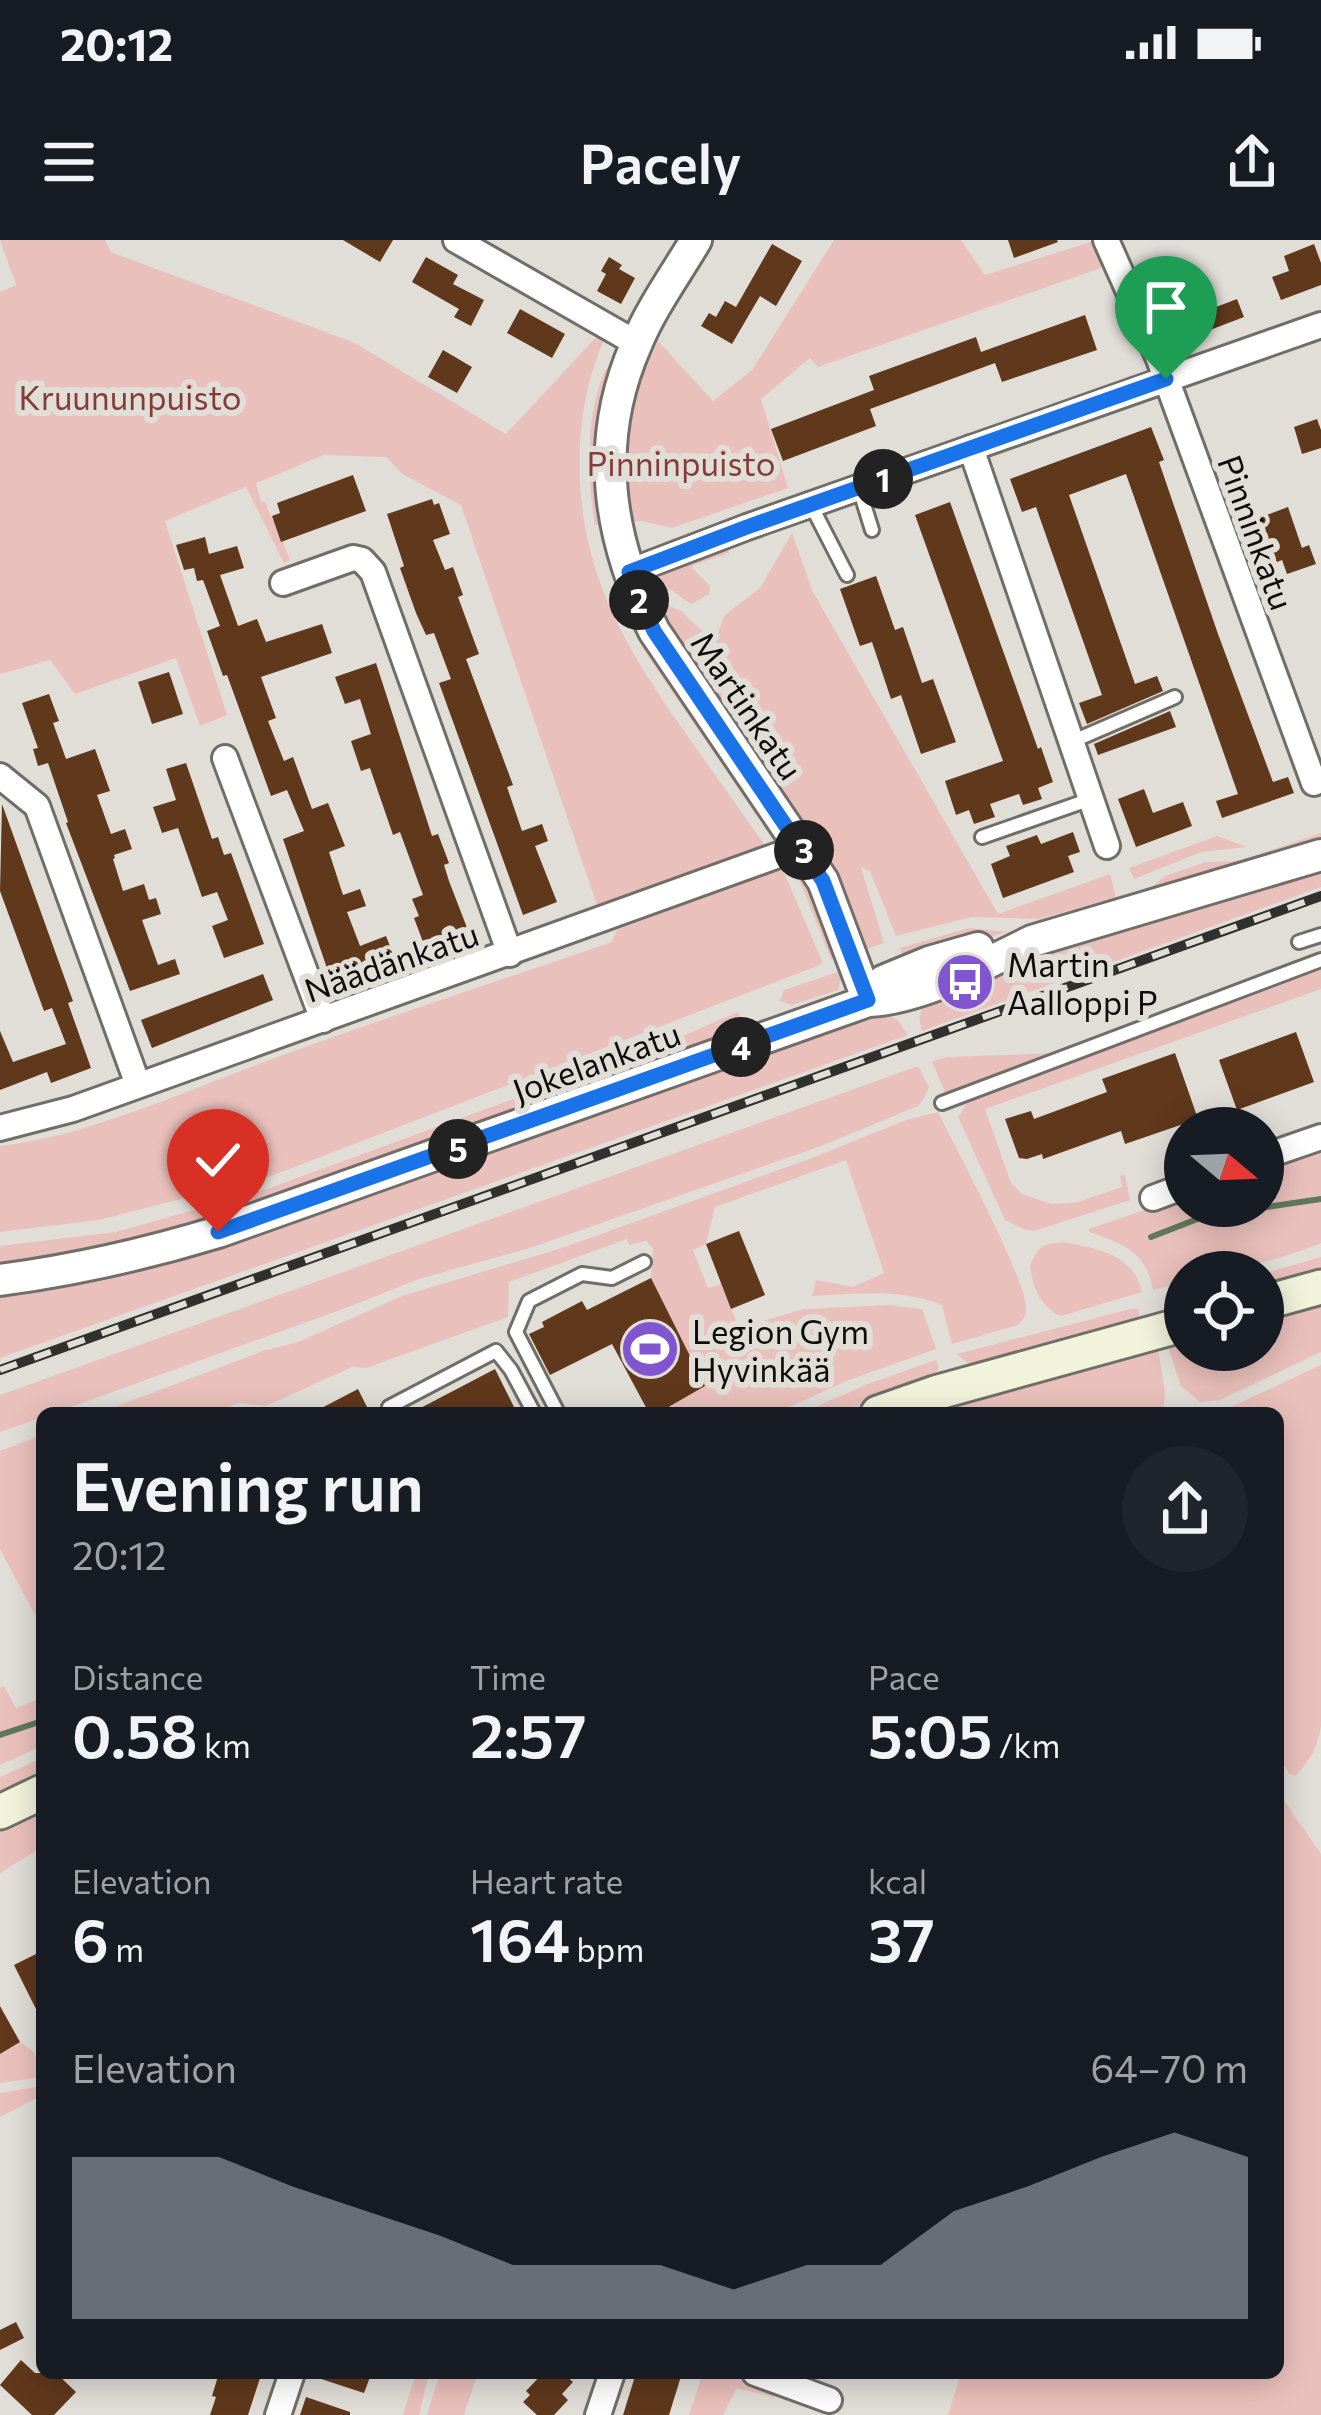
<!DOCTYPE html>
<meta charset="utf-8">
<style>
:root{--surface:#171b24;--page:#20242c;--text:#f1f3f6;--muted:#9ea1a6;--accent:#8c9099}
body{margin:0;font-family:Commissioner,sans-serif;background:var(--page);color:var(--text);height:100vh;display:flex;flex-direction:column;font-size:45px;white-space:nowrap}
*{box-sizing:border-box;margin:0}
p{font-size:39px;color:var(--muted)}
.icon{flex:none;width:66px;height:66px;fill:none;stroke:currentColor;stroke-width:2;stroke-linecap:round;stroke-linejoin:round}
.map{position:relative;flex:1;overflow:hidden}
.drawer{position:absolute;left:36px;top:1167px;width:1248px;height:972px;display:flex;flex-direction:column;background:var(--surface);border-radius:18px;box-shadow:0 6px 30px #0003}
.drawer>*{flex:none}
.needle{width:78px;rotate:109deg}
.controls{position:absolute;left:1164px;top:867px;display:grid;gap:24px}
.controls a{display:grid;place-items:center;width:120px;height:120px;border-radius:50%;background:var(--surface);box-shadow:0 6px 30px #0003;font-size:60px}
.pin{position:absolute;display:grid;place-items:center;width:102px;height:102px;color:#fff;margin:-123px -51px;border-radius:50% 50% 50% 0;rotate:-45deg;box-shadow:0 0 12px #0007}
.pin .icon{rotate:45deg}
.km{position:absolute;width:60px;height:60px;margin:-30px;border-radius:50%;background:#222;color:#fff;font-size:33px;line-height:60px;text-align:center}
.round{display:grid;place-items:center;flex:none;width:126px;height:126px;border-radius:63px;background:var(--page)}
.headline{display:flex;align-items:center;justify-content:space-between;height:204px;padding:0 36px}
h1{font-size:66px;font-weight:600;line-height:90px}
.figures{display:grid;grid-template-columns:repeat(3,1fr);gap:18px;height:204px;padding:12px 36px}
.figures div{display:grid;align-content:center}
.figures b{font-size:60px;font-weight:600}
.figures small{font-size:33px;font-weight:400}
.figures p{font-size:33px}
.chart{height:336px;padding:24px 36px}
.chart p{display:flex;justify-content:space-between}
.chart svg{width:100%;height:216px;margin-top:12px;fill:var(--accent);opacity:.7}
.status{display:flex;justify-content:space-between;align-items:center;height:84px;padding:0 60px;background:var(--surface);direction:ltr}
.status svg{height:33px;fill:currentColor}
header{display:flex;justify-content:space-between;align-items:center;height:156px;padding:0 36px;background:var(--surface);font-size:54px;font-weight:600}
.map>svg:first-child{display:block}
.green{fill:#eac0bc}
.lines{fill:none;stroke-linecap:round;stroke-linejoin:round}
.stream{stroke:#60795c;stroke-width:6}
.building{fill:#60381c}
.service-casing{stroke:#716e68;stroke-width:18}
.minor-casing{stroke:#716e68;stroke-width:30}
.tertiary-casing{stroke:#716e68;stroke-width:36}
.secondary-casing{stroke:#716e68;stroke-width:39}
.service{stroke:#fff;stroke-width:12}
.minor{stroke:#fff;stroke-width:24}
.tertiary{stroke:#fff;stroke-width:30}
.secondary{stroke:#f1f3db;stroke-width:33}
.rail-casing{stroke:#31302d;stroke-width:10}
.rail{stroke:#e1ded8;stroke-width:6;stroke-dasharray:18;stroke-linecap:butt}
.route-casing{stroke:#fff;stroke-width:24}
.route{stroke:#1a73e8;stroke-width:15}
.labels{text-anchor:middle;dominant-baseline:central;stroke-width:12;stroke-linejoin:round;paint-order:stroke}
.park-label{font-size:33px;fill:#853c39;stroke:#e1ded8}
.street-label{font-size:33px;fill:#0e0d0b;stroke:#e1ded8}
.poi-label{font-size:33px;fill:#0e0d0b;stroke:#e1ded8;text-anchor:start}
</style>
<div class="status"><b>20:12</b><svg viewBox="0 0 49 12"><path d="M0 12V9h3v3zM5 12V6h3v6zM10 12V3h3v9zM15 12V0h3v12zM26 1h20v11H26zM47 4h2v5h-2z"/></svg></div>
<header><svg class="icon" aria-label="menu" viewBox="0 0 24 24"><path d="M4 6h16M4 12h16M4 18h16"/></svg>Pacely<svg class="icon" aria-label="share" viewBox="0 0 24 24"><path d="M12 15V3M7 8l5-5 5 5M5 13v7h14v-7"/></svg></header>
<div class="map">
<svg width="1321" height="2175" viewBox="0 0 1321 2175">
<rect width="100%" height="100%" fill="#e1ded8"/>
<!-- green -->
<g class="green">
<path d="M 0,0 L 105,0 L 111,12 L 355,103 L 506,194 L 599,94 L 605,98 C 584,145 578,191 580,242 C 585,344 630,413 686,494 C 713,531 739,569 766,607 L 598,668 L 461,265 L 402,234 L 386,217 L 324,215 L 256,243 L 261,262 L 265,262 L 290,320 L 284,323 L 246,247 L 165,281 L 227,475 L 200,486 L 176,418 L 75,454 L 50,420 L 0,434 L 0,52 L 16,45 Z"/>
<polygon points="834,0 961,0 985,35 1094,1 1107,26 818,127 810,118 761,159 788,248 672,288 641,281 626,281 622,211 637,139 647,127 658,101 713,161 752,130"/>
<path d="M 610,127 L 615,129 L 603,284 L 595,285 C 587,234 585,178 605,130 Z"/>
<polygon points="792,293 813,352 998,674 1110,634 1116,657 1039,679 972,677 896,696 870,631 861,627 884,703 861,711 655,367 664,364 681,371 714,402 725,375 760,348"/>
<path d="M 726,306 L 729,313 L 694,325 L 692,328 L 710,346 L 709,354 L 691,364 L 671,350 L 650,354 C 651,323 701,316 726,306 Z"/>
<polygon points="634,375 771,583 772,598 643,409 627,378"/>
<polygon points="1321,593 1321,603 1151,654 1150,648 1165,636 1206,622 1239,621"/>
<polygon points="1217,596 1246,607 1201,612 1134,639 1129,628"/>
<path d="M 1321,625 L 1321,647 L 922,791 C 919,779 917,772 928,764 L 1031,715 Z"/>
<path d="M 794,627 C 817,642 829,692 839,718 L 831,719 Z"/>
<path d="M 782,628 L 822,721 L 820,725 L 271,936 L 99,980 L 0,992 L 0,906 C 91,895 185,851 272,819 C 384,778 498,741 612,702 L 617,690 Z"/>
<polygon points="969,688 1007,692 905,723 900,708"/>
<polygon points="1321,727 1321,749 985,869 1011,943 1022,954 1051,964 1075,963 1122,947 1120,936 1125,935 1130,960 1034,991 1023,989 1005,980 958,877 966,864"/>
<polygon points="841,731 842,737 838,750 792,765 780,761 784,750"/>
<polygon points="738,772 745,787 713,805 187,990 0,1029 0,1006 116,992 267,949 664,804"/>
<polygon points="876,772 897,779 908,795 0,1118 0,1055 15,1054 162,1021 394,945"/>
<polygon points="1056,813 946,855 932,821 947,817"/>
<polygon points="918,826 929,847 925,857 918,866 824,905 530,1008 419,1039 346,1068 54,1173 42,1173 42,1177 0,1192 0,1155"/>
<path d="M 938,872 C 954,905 1028,1042 1026,1069 C 1026,1078 1023,1079 1018,1085 L 952,1104 L 942,1065 C 900,1048 857,1054 812,1056 L 816,1040 L 853,1047 L 884,1033 L 846,920 L 715,967 L 706,1004 L 693,1010 L 708,1048 L 721,1044 L 739,1088 L 804,1069 L 890,1065 L 922,1069 L 936,1109 L 849,1140 L 776,1173 L 658,1173 L 704,1145 L 651,1038 L 653,1009 L 646,1001 L 629,1005 L 627,999 L 509,1042 L 508,1077 L 366,1128 L 352,1127 L 266,1166 L 239,1163 L 211,1173 L 99,1173 L 263,1111 L 298,1102 L 402,1056 L 562,1008 L 809,919 L 906,880 Z"/>
<path d="M 1321,908 L 1321,1003 C 1278,1021 1232,1032 1185,1032 L 1185,1041 L 1153,1050 C 1146,1011 1123,1004 1089,992 L 1089,989 L 1185,956 L 1185,966 L 1263,966 L 1263,929 Z"/>
<path d="M 1064,1002 C 1098,1009 1134,1014 1142,1052 L 1061,1076 C 1041,1068 1032,1046 1030,1026 C 1039,1005 1042,1004 1064,1002 Z"/>
<polygon points="1321,1017 1321,1032 1263,1048 1263,1034"/>
<polygon points="1321,1062 1321,1112 1220,1160 1200,1162 1181,1146 1168,1107 1185,1101 1185,1110 1263,1110 1263,1079"/>
<polygon points="1131,1069 1138,1069 1141,1081 977,1125 966,1122 957,1114"/>
<polygon points="1158,1109 1165,1152 1163,1173 921,1173"/>
<polygon points="936,1120 939,1128 930,1139 838,1173 802,1173 868,1144"/>
<path d="M 1321,1125 L 1321,1486 C 1318,1506 1310,1522 1295,1536 L 1289,1533 L 1278,1516 L 1278,1173 L 1218,1173 Z"/>
<polygon points="42,1195 42,1388 0,1309 0,1211"/>
<polygon points="4,1446 16,1468 42,1458 42,1506 0,1525 0,1448"/>
<polygon points="42,1518 42,1535 0,1555 0,1537"/>
<polygon points="1278,1552 1321,1614 1321,2175 948,2175 961,2133 1278,2133"/>
<polygon points="42,1569 42,1607 0,1633 0,1588"/>
<path d="M 20,1802 C 36,1812 42,1819 42,1837 L 0,1843 L 0,1814 Z"/>
<polygon points="42,1846 42,1855 0,1877 0,1853"/>
<polygon points="416,2133 429,2133 419,2175 403,2175"/>
<polygon points="440,2133 478,2133 464,2175 427,2175"/>
<path d="M 703,2133 C 728,2133 758,2132 774,2153 L 773,2157 L 737,2148 L 723,2175 L 689,2175 Z"/>
</g>
<g class="lines">
<!-- stream -->
<g class="stream">
<polyline points="1151,997 1205,976 1321,959"/>
<polyline points="0,1495 42,1481"/>
</g>
</g>
<!-- building -->
<g class="building">
<polygon points="343,0 393,0 380,22"/>
<polygon points="1008,0 1057,0 1058,2 1014,18"/>
<polygon points="772,4 802,21 776,66 760,56 732,104 701,86 709,73 716,77 725,61 736,67"/>
<polygon points="1314,4 1321,23 1321,45 1281,60 1272,37 1289,31 1284,16"/>
<polygon points="426,17 458,35 453,44 484,60 471,86 454,77 459,69 412,42"/>
<polygon points="609,17 622,25 619,29 635,38 621,64 597,51 606,34 601,31"/>
<polygon points="1208,45 1216,67 1237,59 1244,77 1189,98 1174,58"/>
<polygon points="520,69 565,94 552,118 507,93"/>
<polygon points="1085,75 1097,110 1002,142 995,123 870,169 876,186 783,221 771,189 874,150 869,136 976,97 981,112"/>
<polygon points="443,110 472,127 457,153 428,137"/>
<polygon points="1317,179 1321,190 1321,208 1302,214 1294,187"/>
<polygon points="1151,187 1164,220 1159,222 1218,394 1273,542 1288,537 1294,553 1222,578 1216,561 1238,554 1126,234 1069,255 1135,444 1157,436 1163,451 1087,484 1079,463 1102,455 1036,267 1022,272 1010,239"/>
<polygon points="353,235 366,271 281,302 272,276 280,273 277,263"/>
<polygon points="432,259 434,265 439,263 450,294 433,300 445,330 453,327 463,355 458,357 479,414 466,419 513,545 507,547 522,591 542,584 548,601 535,606 557,662 523,675 439,443 451,439 434,393 426,395 416,373 400,328 404,326 387,274"/>
<polygon points="950,262 1038,509 1041,507 1053,542 1038,548 1042,559 1023,565 1019,554 990,564 995,577 974,584 969,570 956,575 945,541 1003,521 915,275"/>
<polygon points="1288,267 1302,308 1309,305 1316,324 1287,334 1282,320 1272,324 1256,279"/>
<polygon points="205,297 209,314 237,306 244,328 220,335 238,386 257,379 266,402 322,384 332,413 261,437 276,478 268,481 284,521 293,517 312,569 328,563 345,606 329,612 343,655 360,649 366,666 347,672 360,706 386,696 395,719 332,743 283,599 304,591 287,550 271,556 227,435 223,436 207,391 220,386 203,340 197,341 194,328 184,330 176,305"/>
<polygon points="876,336 895,390 903,387 922,443 933,439 956,502 921,514 901,455 891,459 872,402 860,406 840,349"/>
<polygon points="376,423 432,596 438,594 449,623 444,625 449,641 469,693 426,710 414,678 419,676 412,659 423,655 400,592 393,595 370,528 361,531 351,501 371,494 360,459 345,464 335,437"/>
<polygon points="169,432 183,474 152,484 138,442"/>
<polygon points="49,454 59,481 53,483 66,519 95,509 110,551 97,555 111,594 125,589 132,609 114,615 115,618 113,619 123,651 144,644 149,660 156,658 161,674 142,680 158,725 175,719 180,734 130,751 66,583 68,582 48,523 38,526 33,509 38,508 22,463"/>
<polygon points="1170,471 1176,487 1098,515 1094,504"/>
<polygon points="186,523 212,599 218,597 224,615 231,613 264,704 224,718 212,686 228,680 217,652 202,657 178,588 162,593 153,567 176,560 166,529"/>
<polygon points="1144,549 1153,573 1183,562 1192,586 1136,607 1118,559"/>
<polygon points="2,564 70,753 73,761 68,763 91,828 51,843 47,832 0,850 0,791 13,822 66,804 52,768 44,771 0,651"/>
<polygon points="1073,592 1080,612 1068,616 1074,632 1003,658 991,624 1010,616 1006,606 1037,595 1041,604"/>
<polygon points="263,734 273,760 152,808 141,780"/>
<polygon points="1296,792 1314,842 1237,870 1219,820"/>
<polygon points="1175,813 1198,879 1125,904 1121,891 1043,919 1042,914 1027,919 1019,918 1005,879 1031,871 1034,879 1107,852 1102,839"/>
<polygon points="739,991 765,1055 731,1069 706,1004"/>
<polygon points="651,1038 705,1146 658,1173 649,1173 612,1104 550,1135 529,1094 544,1087 542,1082 582,1061 587,1070"/>
<polygon points="495,1129 517,1173 411,1173"/>
<polygon points="358,1149 370,1173 312,1173"/>
<polygon points="42,1711 42,1781 14,1725"/>
<polygon points="0,1766 20,1802 0,1814"/>
<polygon points="16,2082 24,2098 0,2110 0,2090"/>
<polygon points="21,2120 35,2133 56,2133 76,2152 54,2175 32,2175 0,2145"/>
<polygon points="219,2133 244,2133 260,2138 248,2175 210,2175 216,2157 212,2156"/>
<polygon points="313,2133 359,2133 370,2137 364,2153 312,2136"/>
<polygon points="543,2133 563,2133 573,2142 562,2154 568,2160 554,2175 537,2175 523,2162 530,2155 526,2151"/>
<polygon points="636,2133 682,2133 669,2175 623,2175"/>
<polygon points="306,2157 350,2172 350,2175 300,2175"/>
</g>
<g class="lines">
<defs>
<g id="service">
<polyline points="859,248 872,290"/>
<polyline points="811,265 847,335"/>
<polyline points="1071,502 1175,457"/>
<polyline points="982,597 1091,559"/>
<polyline points="1299,702 1321,695"/>
<polyline points="942,863 1321,720"/>
<polyline points="389,1167 496,1111 511,1130 534,1173"/>
<polyline points="558,1173 516,1092 529,1061 582,1034 612,1038 644,1022"/>
</g>
<g id="minor">
<polyline points="456,0 636,103"/>
<polyline points="1106,0 1159,119 1314,543"/>
<polyline points="971,208 1107,606"/>
<polyline points="629,332 747,287 1321,85"/>
<polyline points="283,343 353,318 362,320 373,332 510,714"/>
<polyline points="225,518 323,780"/>
<polyline points="0,536 37,566 138,845"/>
<polyline points="0,888 73,869 801,607"/>
<polyline points="1263,917 1321,897"/>
<polyline points="1153,958 1185,946"/>
<polyline points="755,2133 829,2160"/>
<polyline points="278,2175 292,2133"/>
<polyline points="598,2175 612,2133"/>
</g>
<g id="tertiary">
<path d="M 696,0 C 676,34 651,68 636,105 C 593,203 608,298 654,391 L 823,641 L 868,761"/>
<polyline points="868,761 883,741 929,722 978,708"/>
<path d="M 0,1040 C 74,1030 146,1014 218,992 L 868,761 C 917,760 988,723 1032,701 L 1321,615"/>
</g>
<g id="secondary">
<polyline points="1263,1063 1321,1047"/>
<polyline points="878,1173 935,1153 1185,1084"/>
<polyline points="0,1572 42,1552"/>
</g>
</defs>
<!-- service casing -->
<use href="#service" class="service-casing"/>
<!-- minor casing -->
<use href="#minor" class="minor-casing"/>
<!-- tertiary casing -->
<use href="#tertiary" class="tertiary-casing"/>
<!-- secondary casing -->
<use href="#secondary" class="secondary-casing"/>
<!-- service -->
<use href="#service" class="service"/>
<!-- minor -->
<use href="#minor" class="minor"/>
<!-- tertiary -->
<use href="#tertiary" class="tertiary"/>
<!-- secondary -->
<use href="#secondary" class="secondary"/>
<defs>
<polyline id="rail" points="0,1130 1321,656"/>
</defs>
<!-- rail casing -->
<use href="#rail" class="rail-casing"/>
<!-- rail -->
<use href="#rail" class="rail"/>
</g>
<g class="lines">
<defs>
<polyline id="route" points="218,992 868,760 823,641 654,391 629,332 747,287 1166,139"/>
</defs>
<!-- route casing -->
<use href="#route" class="route-casing"/>
<!-- route -->
<use href="#route" class="route"/>
</g>
<!-- icons -->
<defs>
<symbol id="bus-disc" viewBox="-11 -11 22 22"><circle r="9.5" fill="#8055cf" stroke="#e1ded8"/><path d="M-5-6H5V4H4V6H2V4H-2V6H-4V4H-5ZM-3.5-4V0h7V-4ZM-3.5 1.2v1.5H-2V1.2ZM2 1.2v1.5H3.5V1.2Z" fill="#fff"/></symbol>
<symbol id="stadium-disc" viewBox="-11 -11 22 22"><circle r="9.5" fill="#8055cf" stroke="#e1ded8"/><path d="M0-5a6.5 5 0 1 0 0 10a6.5 5 0 1 0 0-10ZM-3.5-1.8h7v3.6h-7Z" fill="#fff"/></symbol>
</defs>
<g fill-rule="evenodd">
<use href="#bus-disc" x="932" y="709" width="66" height="66"/>
<use href="#stadium-disc" x="617" y="1076" width="66" height="66"/>
</g>
<g class="labels">
<!-- park labels -->
<g class="park-label">
<text x="130" y="156">Kruununpuisto</text>
<text x="681" y="222">Pinninpuisto</text>
</g>
<!-- street labels -->
<g class="street-label">
<text transform="translate(1257 292) rotate(70)">Pinninkatu</text>
<text transform="translate(748 465) rotate(56)">Martinkatu</text>
<text transform="translate(391 721) rotate(-19)">Näädänkatu</text>
<text transform="translate(596 821) rotate(-20)">Jokelankatu</text>
</g>
<!-- poi labels -->
<g class="poi-label">
<text x="1007" y="723">Martin<tspan x="1007" dy="38">Aalloppi P</tspan></text>
<text x="692" y="1090">Legion Gym<tspan x="692" dy="38">Hyvinkää</tspan></text>
</g>
</g>
</svg>
<div class="controls">
<a><svg class="needle" viewBox="-14 -14 28 28"><path d="M0-13l5 13h-10z" fill="#e53935"/><path d="M0 13l5-13h-10z" fill="#9ea1a6"/></svg></a>
<a><svg class="icon" aria-label="locate" viewBox="0 0 24 24"><circle cx="12" cy="12" r="6"/><path d="M12 2v4M12 18v4M2 12h4M18 12h4"/></svg></a>
</div>
<div class="pin" style="left:1166px;top:139px;background:#1e9e55"><svg class="icon" aria-label="arrive" viewBox="0 0 24 24"><path d="M6 21V4h12l-3 4 3 4H6"/></svg></div>
<div class="pin" style="left:218px;top:992px;background:#d93025"><svg class="icon" aria-label="check" viewBox="0 0 24 24"><path d="M5 12l5 5 9-10"/></svg></div>
<b class="km" style="left:883px;top:239px">1</b>
<b class="km" style="left:639px;top:360px">2</b>
<b class="km" style="left:804px;top:610px">3</b>
<b class="km" style="left:741px;top:807px">4</b>
<b class="km" style="left:458px;top:909px">5</b>
<section class="drawer">
<div class="headline"><div><h1>Evening run</h1><p>20:12</p></div><a class="round"><svg class="icon" aria-label="share" viewBox="0 0 24 24"><path d="M12 15V3M7 8l5-5 5 5M5 13v7h14v-7"/></svg></a></div>
<div class="figures">
<div><p>Distance</p><b>0.58<small> km</small></b></div>
<div><p>Time</p><b>2:57</b></div>
<div><p>Pace</p><b>5:05<small> /km</small></b></div>
</div>
<div class="figures">
<div><p>Elevation</p><b>6<small> m</small></b></div>
<div><p>Heart rate</p><b>164<small> bpm</small></b></div>
<div><p>kcal</p><b>37</b></div>
</div>
<div class="chart"><p><span>Elevation</span>64–70 m</p>
<svg viewBox="0 0 160 44" preserveAspectRatio="none"><path d="M0 44V11L10 11L20 11L30 17L40 22L50 27L60 33L70 33L80 33L90 38L100 33L110 33L120 22L130 17L140 11L150 6L160 11V44z"/></svg>
</div>
</section>
</div>
